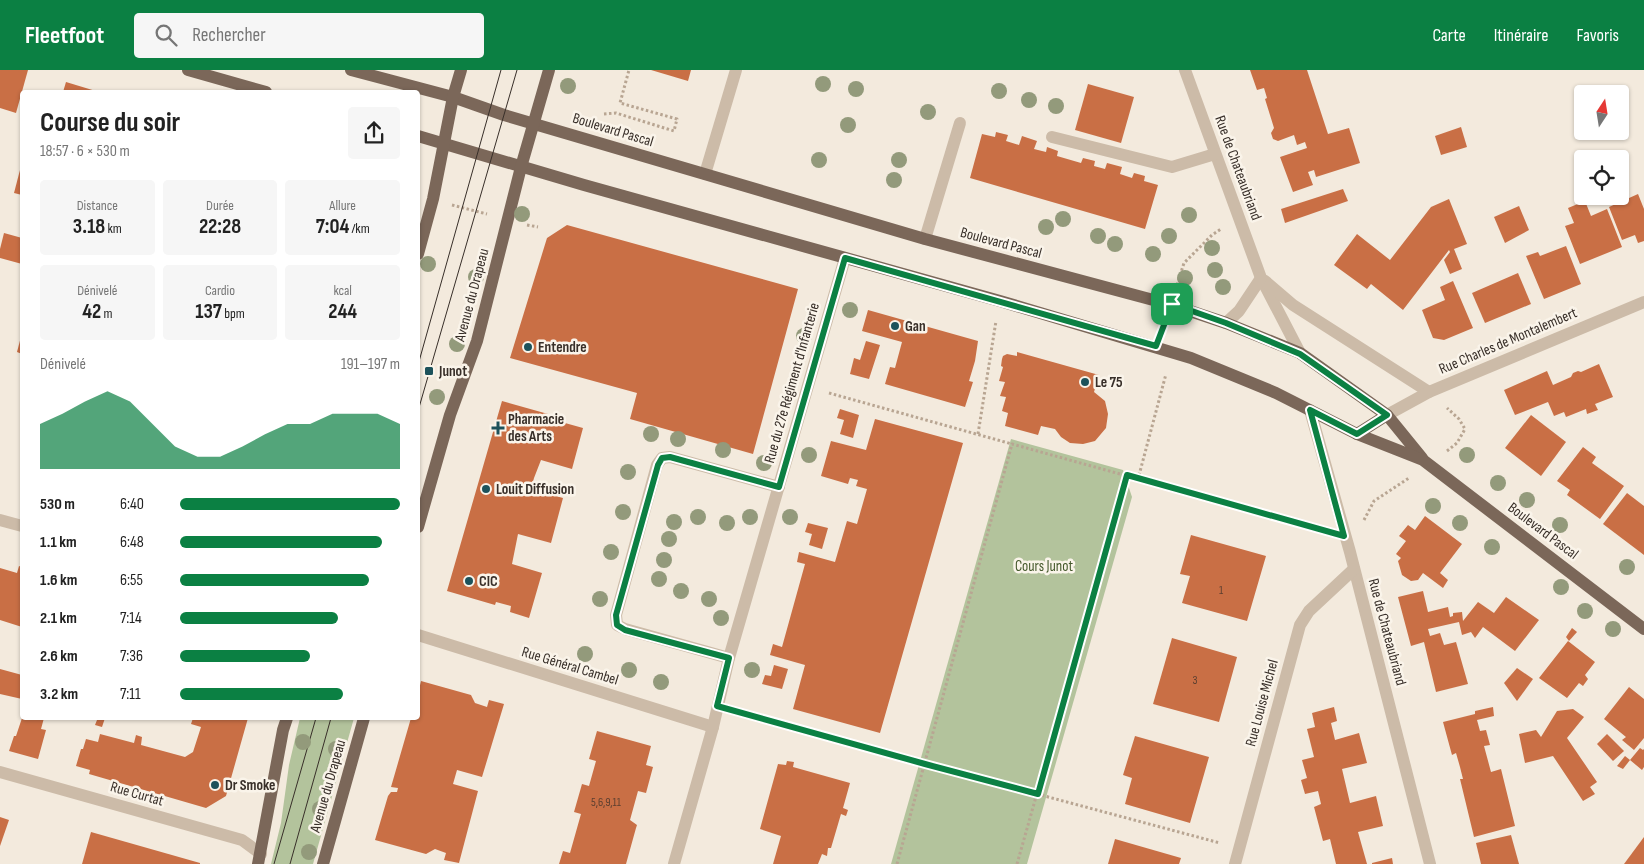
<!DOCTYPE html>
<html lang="fr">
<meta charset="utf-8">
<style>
:root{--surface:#fff;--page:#f6f6f6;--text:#222;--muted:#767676;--accent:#0b8043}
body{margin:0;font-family:"Sofia Sans Condensed",sans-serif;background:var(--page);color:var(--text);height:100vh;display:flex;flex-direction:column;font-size:19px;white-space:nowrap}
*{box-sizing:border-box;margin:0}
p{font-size:16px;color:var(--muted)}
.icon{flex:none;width:28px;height:28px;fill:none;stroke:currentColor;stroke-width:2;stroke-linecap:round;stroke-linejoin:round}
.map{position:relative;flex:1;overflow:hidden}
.drawer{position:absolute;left:20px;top:20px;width:400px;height:630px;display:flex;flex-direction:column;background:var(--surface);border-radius:5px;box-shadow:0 1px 4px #0004}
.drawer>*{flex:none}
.needle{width:32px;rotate:12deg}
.tools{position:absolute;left:1574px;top:15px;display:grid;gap:10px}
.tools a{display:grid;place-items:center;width:55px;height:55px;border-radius:5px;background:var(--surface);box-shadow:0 1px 4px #0004;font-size:25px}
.pin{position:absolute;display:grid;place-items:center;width:42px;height:42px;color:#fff;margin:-21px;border-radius:10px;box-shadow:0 2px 8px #0006}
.round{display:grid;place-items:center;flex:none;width:52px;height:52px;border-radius:5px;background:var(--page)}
.headline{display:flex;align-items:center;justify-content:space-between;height:85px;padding:0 20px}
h1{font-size:28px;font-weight:700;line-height:38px}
.metrics{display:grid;grid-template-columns:repeat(3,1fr);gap:8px;height:85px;padding:5px 20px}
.metrics div{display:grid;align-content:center;border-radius:5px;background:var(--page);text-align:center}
.metrics b{font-size:21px;font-weight:700}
.metrics small{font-size:14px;font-weight:400}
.metrics p{font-size:14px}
.chart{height:140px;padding:10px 20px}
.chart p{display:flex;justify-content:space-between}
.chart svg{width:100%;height:90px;margin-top:5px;fill:var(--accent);opacity:.7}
ul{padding:0 20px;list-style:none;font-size:16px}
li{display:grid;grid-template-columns:80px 60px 1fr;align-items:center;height:38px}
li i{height:12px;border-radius:6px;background:var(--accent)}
header{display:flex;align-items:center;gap:30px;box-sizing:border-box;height:70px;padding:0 25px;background:var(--accent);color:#fff}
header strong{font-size:24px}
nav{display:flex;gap:28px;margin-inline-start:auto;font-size:18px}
.search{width:350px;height:45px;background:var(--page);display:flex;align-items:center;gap:12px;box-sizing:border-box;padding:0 18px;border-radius:5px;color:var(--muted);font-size:19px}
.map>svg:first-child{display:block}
.green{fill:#b3c39c}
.building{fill:#c96f45}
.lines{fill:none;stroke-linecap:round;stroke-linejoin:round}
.path{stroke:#b8a592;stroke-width:3;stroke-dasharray:2.5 2.5;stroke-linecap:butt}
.minor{stroke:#ccbba8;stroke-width:12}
.major{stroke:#7b6759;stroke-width:12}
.tram{stroke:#382f29;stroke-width:1}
.tree{fill:#939a7b}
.route-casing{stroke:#fff;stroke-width:10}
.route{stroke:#0b8043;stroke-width:6}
.poi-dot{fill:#1d525b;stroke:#faf4ea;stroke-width:2}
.labels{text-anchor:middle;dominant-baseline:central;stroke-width:5;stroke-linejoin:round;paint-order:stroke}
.number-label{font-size:12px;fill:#5c3f30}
.street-label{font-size:15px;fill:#382f29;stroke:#faf4ea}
.poi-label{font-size:15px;font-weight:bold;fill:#382f29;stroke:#faf4ea;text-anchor:start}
.park-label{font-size:15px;fill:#44582b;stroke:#faf4ea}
</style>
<header>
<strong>Fleetfoot</strong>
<div class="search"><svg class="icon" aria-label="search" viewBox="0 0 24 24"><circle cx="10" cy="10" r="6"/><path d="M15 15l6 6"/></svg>Rechercher</div>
<nav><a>Carte</a><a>Itinéraire</a><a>Favoris</a></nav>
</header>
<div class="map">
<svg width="1644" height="794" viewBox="0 0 1644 794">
<rect width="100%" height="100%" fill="#f3eadd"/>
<!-- green -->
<g class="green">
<polygon points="1011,369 1123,400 1132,427 1027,794 891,794"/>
<polygon points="300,648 354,648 313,794 271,794 281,753 289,695"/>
</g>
<!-- building -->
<g class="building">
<polygon points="0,0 28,0 16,43 0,38"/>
<polygon points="651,0 691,0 688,11"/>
<polygon points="1250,0 1307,0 1328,64 1349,58 1360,93 1316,107 1314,100 1308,102 1313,115 1293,122 1280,87 1307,78 1305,72 1297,75 1294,65 1278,71 1273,69 1271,63 1274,58 1265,29 1267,28 1264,18 1257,20"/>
<polygon points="66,12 99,22 63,22"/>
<polygon points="1088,14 1134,27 1121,73 1075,60"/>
<polygon points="1461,57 1467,77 1441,85 1435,66"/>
<polygon points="996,62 1008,65 1006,71 1019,75 1022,66 1037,71 1034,79 1046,82 1047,77 1058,81 1057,86 1081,93 1083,88 1095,91 1094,96 1105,99 1107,93 1122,97 1120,104 1132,108 1134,103 1145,106 1144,111 1158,115 1145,159 970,108 982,64 995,67"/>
<polygon points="20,100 22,100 22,125 14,123"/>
<polygon points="1343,119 1348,131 1285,153 1281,139"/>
<polygon points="1638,124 1644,139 1644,171 1638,173 1635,165 1622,170 1609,137"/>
<polygon points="1449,129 1467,174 1454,179 1462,199 1450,204 1444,190 1450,182 1449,180 1403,240 1371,214 1367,219 1334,195 1357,164 1390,190 1431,137"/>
<polygon points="1585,131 1591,146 1607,139 1622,177 1580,194 1565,156 1574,153 1568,138"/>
<polygon points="1519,136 1529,160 1505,173 1494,147"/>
<polygon points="567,155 798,219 753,384 630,349 637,323 510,288 547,168"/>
<polygon points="4,163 22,168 22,194 0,188 0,179"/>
<polygon points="1566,176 1581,214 1544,229 1526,186 1538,182 1540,186"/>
<polygon points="1518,203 1531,234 1485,253 1472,223"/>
<polygon points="1453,211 1473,258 1444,270 1433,268 1422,240 1445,230 1440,217"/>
<polygon points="868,240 978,271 975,291 969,311 973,312 965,337 885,314 890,297 895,298 902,272 862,261"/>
<polygon points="22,263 22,284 17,282"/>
<polygon points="866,271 880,275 869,309 850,304 854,288 860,290"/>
<polygon points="1017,282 1099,305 1094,322 1105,331 1108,344 1106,358 1095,371 1083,374 1070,373 1061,367 1055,359 1041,356 1038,365 1005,356 1008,343 1002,341 1006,327 1000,326 1005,312 999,311 1003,297 1001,296 1002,289 1003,286 1007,284 1017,286"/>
<polygon points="1599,294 1613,327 1595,334 1598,340 1587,344 1586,339 1566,347 1564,342 1554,346 1548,332 1515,345 1504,320 1547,301 1553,315 1571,307 1573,303 1578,301 1581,302"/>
<polygon points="502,331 548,344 547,348 583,358 572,399 541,390 534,408 531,419 563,428 551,473 518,464 512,494 542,503 529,548 510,542 511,536 496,532 495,535 447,521"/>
<polygon points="840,339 859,345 853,368 840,364 844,350 837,348"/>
<polygon points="1531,345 1566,372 1541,406 1505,378"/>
<polygon points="875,349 963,373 880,663 793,639 805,595 770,585 773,574 782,577 805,494 797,492 799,482 835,492 847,451 857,454 867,419 856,416 858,410 850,408 848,414 821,406 831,371 866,380"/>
<polygon points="1583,377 1596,387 1592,393 1624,416 1600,449 1567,425 1570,420 1557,411"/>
<polygon points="1627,423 1644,436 1644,485 1603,454"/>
<polygon points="1425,446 1462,474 1440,503 1448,510 1443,518 1423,503 1418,510 1411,511 1402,505 1398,491 1401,488 1396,484 1406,471 1399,466 1408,455 1415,460"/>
<polygon points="808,453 828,458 822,479 809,475 812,464 805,462"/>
<polygon points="1191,465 1266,486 1247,551 1182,533 1190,506 1180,504"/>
<polygon points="19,496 22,497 22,557 0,550 0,498 17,503"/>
<polygon points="1423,521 1428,542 1448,537 1450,547 1453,546 1453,543 1462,542 1463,551 1478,532 1494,543 1506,527 1539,550 1515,581 1483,557 1475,568 1471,562 1462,565 1459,552 1428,559 1430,566 1440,563 1444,575 1456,572 1468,614 1436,622 1424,572 1411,576 1398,527"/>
<polygon points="1572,558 1577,562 1569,571 1566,567"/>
<polygon points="1172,568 1237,587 1219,652 1153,634"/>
<polygon points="1568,571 1595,592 1585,605 1588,609 1583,616 1579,613 1567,628 1539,608"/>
<polygon points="774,595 788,599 782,619 762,614 765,605 771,606"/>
<polygon points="1517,598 1533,609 1517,631 1504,613"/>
<polygon points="0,599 22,605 22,629 0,624"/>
<polygon points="421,611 471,625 475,633 487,637 489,630 504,634 482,707 457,700 453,714 478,721 459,793 444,790 446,783 435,779 426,784 375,770 388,726 391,722 397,722 398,718 391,717 411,648 418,648 418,624"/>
<polygon points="1629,617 1644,629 1644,668 1634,680 1622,670 1626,667 1604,649"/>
<polygon points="1334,637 1337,651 1331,653 1335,670 1359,663 1367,693 1342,699 1350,733 1376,726 1383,756 1358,762 1367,794 1336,794 1330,769 1323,771 1314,737 1321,734 1318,721 1305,724 1301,710 1307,708 1302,690 1314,687 1307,659 1315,657 1312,643"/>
<polygon points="1493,637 1494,646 1477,650 1480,661 1486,660 1490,675 1484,676 1491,702 1501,699 1515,756 1474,767 1460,709 1463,709 1460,697 1456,683 1452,685 1443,652 1475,644 1475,641"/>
<polygon points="1573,639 1584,647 1567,668 1597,712 1590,717 1595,724 1583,731 1553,686 1525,693 1519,664 1536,660 1541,667 1557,641"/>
<polygon points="22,648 44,648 41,659 46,660 38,689 9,681 14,666 16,666"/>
<polygon points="91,648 105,648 102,657 95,655 97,650"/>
<polygon points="193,648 248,648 226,726 206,738 89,704 90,700 76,696 81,679 83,679 86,669 98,672 100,664 134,673 136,665 142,667 141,675 185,687 193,682 201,657 191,654"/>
<polygon points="597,661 651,676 646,695 653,697 646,723 638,721 630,750 637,755 636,758 626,794 559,794 563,781 570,783 581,744 574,742 582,714 589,716 596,691 589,689"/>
<polygon points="1607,664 1624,681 1613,691 1597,674"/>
<polygon points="1135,666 1209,687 1190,753 1125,734 1132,708 1123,705"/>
<polygon points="1640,678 1643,680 1644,679 1644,697 1642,700 1630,690"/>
<polygon points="1625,686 1630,690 1623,699 1617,696"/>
<polygon points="787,691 794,692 793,697 850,713 843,738 848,740 846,746 841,744 831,778 828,778 827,786 822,784 818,794 773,794 781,766 760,759 778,694 786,695"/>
<polygon points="0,747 9,750 0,776"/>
<polygon points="91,762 200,793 200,794 82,794"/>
<polygon points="1511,765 1519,794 1481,794 1476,773"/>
<polygon points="1644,767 1644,794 1624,794"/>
<polygon points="1115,769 1181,788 1179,794 1108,794"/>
<polygon points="1392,788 1393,794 1372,794 1372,793"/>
</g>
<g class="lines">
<!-- path -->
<g class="path">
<polyline points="604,44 616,43 674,61 677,49 620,33 629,0"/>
<polyline points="452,135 487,144"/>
<polyline points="527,155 538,157"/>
<polyline points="1177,215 1184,193 1212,165 1221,159"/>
<polyline points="829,323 1012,374"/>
<polyline points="978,364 996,251"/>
<polyline points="1447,381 1457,373 1465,359 1459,349 1447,338"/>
<polyline points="1138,409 1321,460"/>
<polyline points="1364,450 1374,431 1409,408"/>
<polyline points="738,642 925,694 1220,773"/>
<polyline points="897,794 1012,374 1138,409 1166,304"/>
<polyline points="1017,794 1127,405"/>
</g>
<!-- minor -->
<g class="minor">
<polyline points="1185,0 1261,208 1300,283"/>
<polyline points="1052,67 1172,97 1215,84"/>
<polyline points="705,104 736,0"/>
<polyline points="925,169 960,53"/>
<polyline points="1265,211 1293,235 1429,322"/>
<polyline points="1226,253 1239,241 1261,208"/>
<polyline points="1310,340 1350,482 1430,794"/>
<polyline points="1387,345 1429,322 1644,232"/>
<polyline points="0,450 22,456"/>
<polyline points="418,565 713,657"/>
<polyline points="729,588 625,559 617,555 616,545 657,395 662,388 670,387 779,417"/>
<polyline points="0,702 242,770 261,784"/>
<polyline points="674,794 713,657 729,588 845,188"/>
<polyline points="1235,794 1300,555 1309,541 1354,499"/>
</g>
<!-- major -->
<g class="major">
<polyline points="188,0 266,22"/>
<polyline points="351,0 453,27 504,45 925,169 1172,235 1226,253 1300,283 1387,345 1422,388"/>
<polyline points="418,66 584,115 1000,231 1191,288 1276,323 1357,364 1423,390 1644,559"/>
<polyline points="418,184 433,129 453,27 461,0"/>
<polyline points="1357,364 1387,345"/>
<polyline points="418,457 450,345 477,271 521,97 549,0"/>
<polyline points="258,794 283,660 287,648"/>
<polyline points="323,794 364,648"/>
</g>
<!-- tram -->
<g class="tram">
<polyline points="418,295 501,0"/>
<polyline points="418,341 517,0"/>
<polyline points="274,794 316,648"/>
<polyline points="290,794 331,648"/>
</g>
</g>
<!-- trees -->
<g class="tree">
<circle cx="823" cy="14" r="8"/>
<circle cx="568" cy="16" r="8"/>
<circle cx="856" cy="19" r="8"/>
<circle cx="999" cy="21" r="8"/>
<circle cx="1029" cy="30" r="8"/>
<circle cx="1056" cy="36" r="8"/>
<circle cx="928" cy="42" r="8"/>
<circle cx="848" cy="55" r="8"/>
<circle cx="819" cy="90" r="8"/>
<circle cx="899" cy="90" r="8"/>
<circle cx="894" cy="110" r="8"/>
<circle cx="522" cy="144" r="8"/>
<circle cx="1189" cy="145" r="8"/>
<circle cx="1063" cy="149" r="8"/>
<circle cx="1046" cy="157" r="8"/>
<circle cx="1098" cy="166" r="8"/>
<circle cx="1169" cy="166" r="8"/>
<circle cx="1115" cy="174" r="8"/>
<circle cx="1212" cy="178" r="8"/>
<circle cx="1153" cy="184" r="8"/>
<circle cx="428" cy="194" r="8"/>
<circle cx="1215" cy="200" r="8"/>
<circle cx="476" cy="207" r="8"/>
<circle cx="1185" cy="208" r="8"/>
<circle cx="1223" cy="217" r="8"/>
<circle cx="850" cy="240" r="8"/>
<circle cx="804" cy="266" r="8"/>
<circle cx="457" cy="274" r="8"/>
<circle cx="437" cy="327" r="8"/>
<circle cx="651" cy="364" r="8"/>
<circle cx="678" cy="369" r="8"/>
<circle cx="723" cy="380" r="8"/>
<circle cx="809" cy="385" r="8"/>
<circle cx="1467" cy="385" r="8"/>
<circle cx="764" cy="393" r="8"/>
<circle cx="628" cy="402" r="8"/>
<circle cx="1498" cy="413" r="8"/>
<circle cx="1527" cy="430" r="8"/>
<circle cx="1433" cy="436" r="8"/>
<circle cx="623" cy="442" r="8"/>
<circle cx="698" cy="447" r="8"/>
<circle cx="750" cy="447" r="8"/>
<circle cx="790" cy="447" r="8"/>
<circle cx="674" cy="452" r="8"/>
<circle cx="727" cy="453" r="8"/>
<circle cx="1460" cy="453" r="8"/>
<circle cx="1560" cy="455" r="8"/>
<circle cx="669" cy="469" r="8"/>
<circle cx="1492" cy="477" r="8"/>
<circle cx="611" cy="482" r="8"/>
<circle cx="664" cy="490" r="8"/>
<circle cx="1627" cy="497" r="8"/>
<circle cx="659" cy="509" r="8"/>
<circle cx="1561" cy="517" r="8"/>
<circle cx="681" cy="521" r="8"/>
<circle cx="600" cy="529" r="8"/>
<circle cx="709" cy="529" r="8"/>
<circle cx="1585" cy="541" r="8"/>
<circle cx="721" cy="548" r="8"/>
<circle cx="1613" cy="559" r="8"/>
<circle cx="585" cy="584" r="8"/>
<circle cx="629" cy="600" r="8"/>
<circle cx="752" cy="600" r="8"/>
<circle cx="661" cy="612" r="8"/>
<circle cx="303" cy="672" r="8"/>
<circle cx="336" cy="679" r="8"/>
<circle cx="320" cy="739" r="8"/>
<circle cx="309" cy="782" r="8"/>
</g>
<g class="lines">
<defs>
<polygon id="route" points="845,188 1156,276 1172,234 1226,253 1300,284 1387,345 1357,364 1310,340 1344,466 1127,405 1038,724 925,694 717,636 729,588 625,560 617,555 616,545 658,395 662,388 670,387 779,417"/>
</defs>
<!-- route casing -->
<use href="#route" class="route-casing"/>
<!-- route -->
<use href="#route" class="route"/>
</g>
<!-- markers -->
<g class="poi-dot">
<circle cx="895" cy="256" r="5"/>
<circle cx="528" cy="277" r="5"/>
<rect x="424" y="296" width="10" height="10" rx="2.5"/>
<circle cx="1085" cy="312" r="5"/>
<path d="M495.5 350.5h5v5h5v5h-5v5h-5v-5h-5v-5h5z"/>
<circle cx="486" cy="419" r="5"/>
<circle cx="469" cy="511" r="5"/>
<circle cx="215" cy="715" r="5"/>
</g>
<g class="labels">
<!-- number labels -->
<g class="number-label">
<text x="1221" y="520">1</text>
<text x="1195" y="610">3</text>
<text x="606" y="732">5,6,9,11</text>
</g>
<!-- street labels -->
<g class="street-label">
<text transform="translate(613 60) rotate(17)">Boulevard Pascal</text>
<text transform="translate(1238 98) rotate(70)">Rue de Chateaubriand</text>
<text transform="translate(1001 173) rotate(15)">Boulevard Pascal</text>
<text transform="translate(472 225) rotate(-75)">Avenue du Drapeau</text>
<text transform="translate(1508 271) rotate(-23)">Rue Charles de Montalembert</text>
<text transform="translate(792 313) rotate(-74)">Rue du 27e Régiment d'Infanterie</text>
<text transform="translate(1543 461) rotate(37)">Boulevard Pascal</text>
<text transform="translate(1387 562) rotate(75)">Rue de Chateaubriand</text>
<text transform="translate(570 596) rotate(17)">Rue Général Cambel</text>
<text transform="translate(1262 633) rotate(-75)">Rue Louise Michel</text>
<text transform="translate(328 716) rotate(-74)">Avenue du Drapeau</text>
<text transform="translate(137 724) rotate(16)">Rue Curtat</text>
</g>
<!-- poi labels -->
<g class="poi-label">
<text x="905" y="256">Gan</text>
<text x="538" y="277">Entendre</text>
<text x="439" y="301">Junot</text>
<text x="1095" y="312">Le 75</text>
<text x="508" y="349">Pharmacie<tspan x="508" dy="17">des Arts</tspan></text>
<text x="496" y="419">Louit Diffusion</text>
<text x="479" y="511">CIC</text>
<text x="225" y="715">Dr Smoke</text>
</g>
<!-- park labels -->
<g class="park-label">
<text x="1044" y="496">Cours Junot</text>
</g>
</g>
</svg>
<div class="tools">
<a><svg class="needle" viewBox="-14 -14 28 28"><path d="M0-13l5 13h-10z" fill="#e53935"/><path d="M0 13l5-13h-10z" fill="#767676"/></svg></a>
<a><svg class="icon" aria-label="locate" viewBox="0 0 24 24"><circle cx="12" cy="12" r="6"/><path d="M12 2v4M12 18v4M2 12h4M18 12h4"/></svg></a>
</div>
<div class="pin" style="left:1172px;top:234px;background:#1e9e55"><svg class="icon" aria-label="arrive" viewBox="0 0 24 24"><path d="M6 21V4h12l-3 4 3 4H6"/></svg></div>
<section class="drawer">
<div class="headline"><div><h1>Course du soir</h1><p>18:57 · 6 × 530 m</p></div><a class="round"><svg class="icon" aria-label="share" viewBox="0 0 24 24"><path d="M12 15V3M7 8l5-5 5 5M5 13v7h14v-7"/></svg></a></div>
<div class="metrics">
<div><p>Distance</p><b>3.18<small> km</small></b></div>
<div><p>Durée</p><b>22:28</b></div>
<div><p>Allure</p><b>7:04<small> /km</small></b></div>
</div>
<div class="metrics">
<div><p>Dénivelé</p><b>42<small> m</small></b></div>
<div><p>Cardio</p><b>137<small> bpm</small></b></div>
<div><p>kcal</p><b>244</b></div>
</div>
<div class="chart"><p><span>Dénivelé</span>191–197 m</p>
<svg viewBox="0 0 160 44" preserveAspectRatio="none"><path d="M0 44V22L10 17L20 11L30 6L40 11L50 22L60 33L70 38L80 38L90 33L100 27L110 22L120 22L130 17L140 17L150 17L160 22V44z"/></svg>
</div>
<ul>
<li><b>530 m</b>6:40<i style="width:100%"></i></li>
<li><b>1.1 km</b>6:48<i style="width:92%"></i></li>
<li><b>1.6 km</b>6:55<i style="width:86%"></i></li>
<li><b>2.1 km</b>7:14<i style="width:72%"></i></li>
<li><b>2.6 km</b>7:36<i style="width:59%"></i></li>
<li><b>3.2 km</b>7:11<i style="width:74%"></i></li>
</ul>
</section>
</div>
